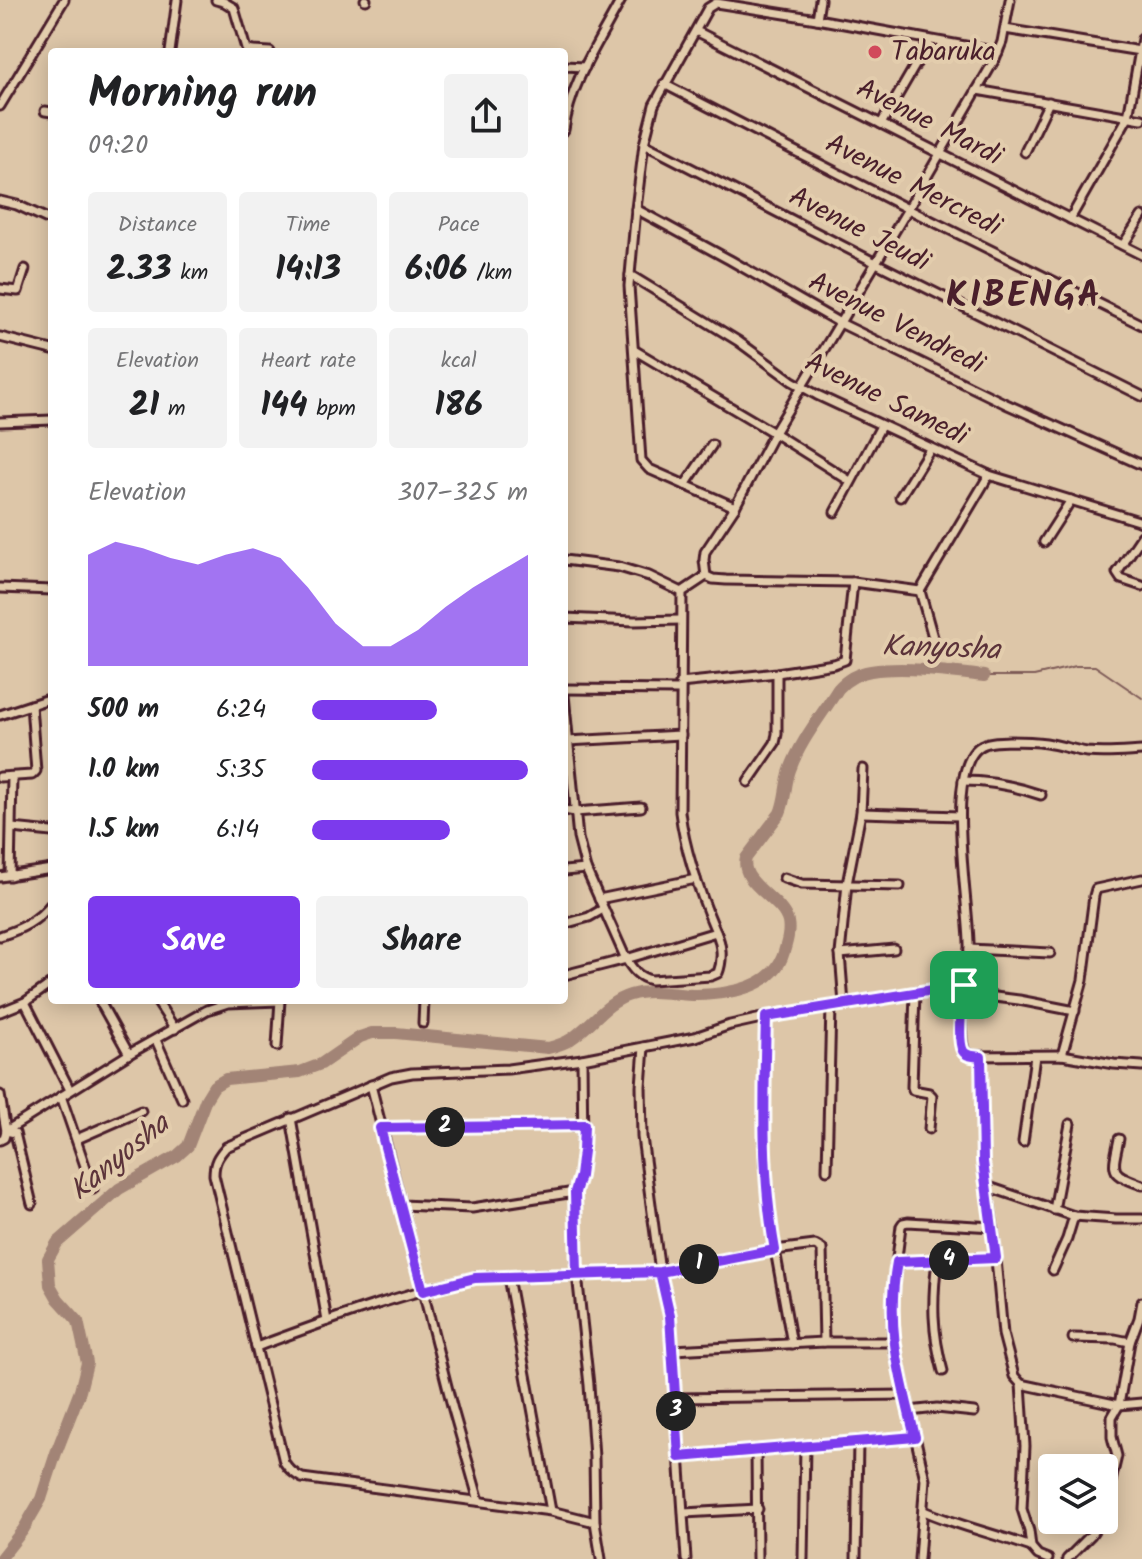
<!DOCTYPE html>
<meta charset="utf-8">
<style>
:root{--surface:#fff;--page:#f2f2f2;--text:#202124;--muted:#757577;--accent:#7c3aed}
body{margin:0;font-family:Kalam,sans-serif;background:var(--page);color:var(--text);height:100vh;display:flex;flex-direction:column;font-size:30px;white-space:nowrap}
*{box-sizing:border-box;margin:0}
p{font-size:26px;color:var(--muted)}
.icon{flex:none;width:44px;height:44px;fill:none;stroke:currentColor;stroke-width:2;stroke-linecap:round;stroke-linejoin:round}
.map{position:relative;flex:1;overflow:hidden}
.panel{position:absolute;left:48px;top:48px;width:520px;height:956px;display:flex;flex-direction:column;background:var(--surface);border-radius:8px;box-shadow:0 4px 20px #0003}
.panel>*{flex:none}
.controls{position:absolute;left:1038px;top:1454px;display:grid;gap:16px}
.controls a{display:grid;place-items:center;width:80px;height:80px;border-radius:8px;background:var(--surface);box-shadow:0 4px 20px #0003;font-size:40px}
.pin{position:absolute;display:grid;place-items:center;width:68px;height:68px;color:#fff;margin:-34px;border-radius:16px;box-shadow:0 4px 12px #0006}
.km{position:absolute;width:40px;height:40px;margin:-20px;border-radius:50%;background:#222;color:#fff;font-size:22px;line-height:40px;text-align:center}
.round{display:grid;place-items:center;flex:none;width:84px;height:84px;border-radius:8px;background:var(--page)}
.overview{display:flex;align-items:center;justify-content:space-between;height:136px;padding:0 40px}
h1{font-size:44px;font-weight:700;line-height:60px}
.metrics{display:grid;grid-template-columns:repeat(3,1fr);gap:12px;height:136px;padding:8px 40px}
.metrics div{display:grid;align-content:center;border-radius:8px;background:var(--page);text-align:center}
.metrics b{font-size:34px;font-weight:700}
.metrics small{font-size:22px;font-weight:400}
.metrics p{font-size:22px}
.chart{height:224px;padding:16px 40px}
.chart p{display:flex;justify-content:space-between}
.chart svg{width:100%;height:144px;margin-top:8px;fill:var(--accent);opacity:.7}
.cta{display:flex;gap:16px;margin-top:auto;padding:16px 40px}
.cta a{flex:1;height:92px;border-radius:8px;background:var(--accent);color:#fff;font-size:32px;font-weight:700;line-height:92px;text-align:center}
.cta a+a{background:var(--page);color:var(--text)}
ul{padding:0 40px;list-style:none;font-size:26px}
li{display:grid;grid-template-columns:128px 96px 1fr;align-items:center;height:60px}
li i{height:20px;border-radius:10px;background:var(--accent)}
.map>svg:first-child{display:block}
.lines{fill:none;stroke-linecap:round;stroke-linejoin:round}
.stream{stroke:#7f5c58;stroke-width:2}
.river{stroke:#a28476;stroke-width:12}
.minor-casing{stroke:#4a1f2b;stroke-width:13}
.minor{stroke:#e3cdad;stroke-width:7}
.route-casing{stroke:#fff;stroke-width:16}
.route{stroke:#7c3aed;stroke-width:10}
.poi-dot{fill:#d1495b;stroke:#e3cdad;stroke-width:3}
.labels{text-anchor:middle;dominant-baseline:central;stroke-width:8;stroke-linejoin:round;paint-order:stroke}
.poi-label{font-size:28px;fill:#4a1f2b;stroke:#e3cdad;text-anchor:start}
.street-label{font-size:28px;fill:#4a1f2b;stroke:#e3cdad}
.water-label{font-size:30px;font-style:italic;fill:#5c333a;stroke:#e3cdad}
.district-label{font-size:36px;font-weight:bold;letter-spacing:2px;fill:#4a1f2b;stroke:#e3cdad}
</style>
<div class="map">
<svg width="1142" height="1559" viewBox="0 0 1142 1559">
<rect width="100%" height="100%" fill="#ddc6a8"/>
<filter id="ink" filterUnits="userSpaceOnUse"><feTurbulence type="fractalNoise" baseFrequency=".0125" numOctaves="2"/><feDisplacementMap in="SourceGraphic" scale="16" xChannelSelector="R" yChannelSelector="G"/><feConvolveMatrix kernelMatrix="1 2 1 2 8 2 1 2 1" color-interpolation-filters="sRGB"/></filter>
<g filter="url(#ink)">
<g class="lines">
<!-- stream -->
<polyline class="stream" points="984,676 1034,676 1076,666 1095,666 1142,698"/>
<!-- river -->
<path class="river" d="M 0,1559 L 23,1530 L 41,1499 L 56,1453 L 80,1391 L 87,1363 L 78,1321 L 58,1299 L 50,1285 L 48,1259 L 57,1243 L 119,1189 L 177,1156 L 188,1146 L 206,1099 L 214,1086 L 226,1079 L 300,1072 L 321,1064 L 360,1037 L 372,1033 L 396,1033 L 548,1048 C 556,1046 564,1044 571,1039 C 591,1026 606,1002 630,995 C 651,988 675,995 697,995 C 730,994 774,988 784,952 C 787,942 790,932 788,922 C 782,898 739,884 746,858 L 780,813 C 786,799 785,784 790,770 C 800,741 822,715 838,689 C 846,680 858,673 871,671 C 906,666 949,672 984,676"/>
<defs>
<g id="minor">
<polyline points="216,0 224,2 234,8 246,49 253,51 270,52"/>
<polyline points="365,0 366,0"/>
<polyline points="817,19 820,0"/>
<polyline points="1005,29 1140,51"/>
<polyline points="696,31 1142,255"/>
<polyline points="170,52 177,0"/>
<polyline points="564,66 585,67"/>
<polyline points="664,84 908,209 1142,325"/>
<polyline points="977,90 1142,119"/>
<polyline points="0,106 64,0"/>
<polyline points="45,111 52,112"/>
<polyline points="881,124 930,40"/>
<path d="M 564,130 C 570,83 599,42 621,0"/>
<polyline points="644,144 876,263 1142,396"/>
<polyline points="1025,152 1049,102"/>
<polyline points="0,201 17,205 52,221"/>
<polyline points="636,209 730,260 840,323 1006,404 1142,465"/>
<polyline points="1070,219 1128,117 1142,39"/>
<polyline points="1123,245 1142,216"/>
<polyline points="630,275 738,341 792,381 817,395 989,475 1142,522"/>
<polyline points="0,289 18,291 25,269"/>
<polyline points="0,337 52,350"/>
<polyline points="634,350 774,433 850,481"/>
<polyline points="0,422 52,420"/>
<polyline points="685,485 712,445"/>
<polyline points="900,497 930,449"/>
<polyline points="735,507 649,469 641,460 629,286 636,209 644,144 654,105 708,8 716,3 817,19 998,52"/>
<polyline points="835,512 881,426"/>
<polyline points="1142,536 1117,573 1121,579 1142,586"/>
<polyline points="1044,542 1071,500"/>
<polyline points="564,560 619,567 649,576 682,592"/>
<polyline points="706,576 704,560 705,552 735,507 774,433 908,209 995,59 1002,42 1010,0"/>
<polyline points="706,576 713,579 726,580 853,582 920,591"/>
<polyline points="0,588 52,590"/>
<polyline points="564,618 634,621 681,620"/>
<polyline points="936,648 920,591 989,475"/>
<polyline points="680,683 777,673 834,664 845,660 853,582"/>
<polyline points="564,689 680,690"/>
<path d="M 564,695 L 578,838 L 586,869 L 626,959 C 633,970 638,977 651,980 L 711,976 L 718,973 C 723,960 722,944 716,932"/>
<polyline points="0,715 52,698"/>
<polyline points="567,741 681,735"/>
<path d="M 1142,751 C 1124,752 1106,754 1087,752 C 1073,750 1060,745 1046,743 C 1033,741 1021,741 1009,741 C 1001,742 993,741 985,744 C 940,759 971,911 969,949 C 968,984 956,1017 964,1052 L 974,1056 L 1062,1055 L 1114,1064 L 1142,1066"/>
<polyline points="0,777 32,775 36,771 31,705"/>
<path d="M 963,781 C 991,781 1015,786 1041,795"/>
<polyline points="748,782 775,743 777,734 777,673"/>
<polyline points="564,810 575,812 641,807"/>
<polyline points="861,813 960,816"/>
<polyline points="12,828 52,832"/>
<polyline points="564,871 586,869"/>
<polyline points="10,876 12,777"/>
<polyline points="0,877 52,869"/>
<polyline points="784,878 802,884 900,886"/>
<polyline points="599,899 696,879"/>
<polyline points="564,924 589,917 603,909"/>
<path d="M 0,936 C 21,929 38,921 52,903"/>
<polyline points="969,949 1050,953"/>
<polyline points="840,954 894,949"/>
<path d="M 564,975 L 626,959 L 716,932 C 700,894 685,853 680,812 L 682,592 L 706,576"/>
<polyline points="915,992 912,1087 913,1090 929,1093 932,1096 929,1129"/>
<polyline points="963,993 1019,1000 1075,1011"/>
<polyline points="99,1000 129,1054"/>
<polyline points="156,1000 175,1029"/>
<polyline points="25,1002 70,1090"/>
<polyline points="844,1004 840,954 847,884 861,813 863,769"/>
<polyline points="0,1012 25,1002 52,983"/>
<path d="M 766,1017 C 764,1095 761,1173 775,1250 L 815,1245 L 822,1249 L 824,1342 L 893,1342 L 925,1479 L 919,1559"/>
<polyline points="423,1023 424,1000"/>
<polyline points="156,1040 182,1099"/>
<polyline points="277,1046 280,1000"/>
<polyline points="644,1047 641,1086 642,1137 660,1272 670,1316 686,1559"/>
<polyline points="1062,1055 1083,980 1094,896 1096,889 1142,879"/>
<polyline points="981,1057 983,1162 993,1227 1003,1334 1014,1376 1021,1384 1025,1446 1022,1509 1029,1531 1031,1547 1038,1555 1048,1559"/>
<polyline points="582,1059 583,1151 580,1176 575,1192 577,1274 589,1385 594,1457 595,1522"/>
<polyline points="371,1085 452,1406 479,1501"/>
<polyline points="0,1095 6,1131 15,1133 32,1204"/>
<polyline points="61,1096 93,1189"/>
<polyline points="291,1118 327,1321"/>
<polyline points="380,1128 584,1125"/>
<polyline points="77,1139 141,1111"/>
<path d="M 1119,1139 C 1112,1172 1109,1173 1142,1185"/>
<polyline points="0,1140 4,1138 6,1131 129,1054 207,1010 228,1003 280,1001"/>
<polyline points="1023,1142 1035,1056"/>
<polyline points="827,1170 831,1006"/>
<polyline points="986,1186 1074,1216 1116,1219 1142,1219"/>
<polyline points="401,1205 472,1208 575,1192"/>
<polyline points="1054,1210 1070,1124"/>
<path d="M 937,1260 C 932,1301 932,1332 943,1371"/>
<polyline points="897,1262 996,1258"/>
<polyline points="1053,1270 1067,1239 1074,1216"/>
<polyline points="508,1277 551,1511"/>
<polyline points="1073,1338 1115,1339 1130,1342"/>
<polyline points="893,1342 892,1311 894,1282 901,1226 903,1223 908,1222 993,1227"/>
<path d="M 256,1347 C 327,1321 401,1293 475,1278 L 660,1272 L 775,1250 L 792,1344"/>
<polyline points="673,1350 824,1342"/>
<polyline points="1021,1384 1119,1405 1142,1403"/>
<polyline points="675,1398 904,1395"/>
<polyline points="909,1411 937,1408 974,1412"/>
<polyline points="756,1450 757,1559"/>
<polyline points="679,1457 915,1437"/>
<path d="M 924,1511 C 959,1526 995,1534 1031,1547"/>
<polyline points="1104,1511 1117,1456 1112,1437 1112,1417 1119,1405 1130,1342 1139,1318 1142,1302"/>
<polyline points="684,1513 758,1509"/>
<path d="M 601,1559 L 595,1522 L 551,1511 L 302,1478 C 294,1474 289,1470 284,1462 L 214,1175 C 214,1162 218,1156 226,1147 L 391,1077 L 412,1073 L 508,1069 L 582,1059 L 695,1037 L 730,1025 L 766,1017 L 964,985"/>
<polyline points="803,1559 805,1446"/>
<polyline points="856,1559 858,1441"/>
<polyline points="1067,1559 1091,1535 1101,1520"/>
</g>
</defs>
<!-- minor casing -->
<use href="#minor" class="minor-casing"/>
<!-- minor -->
<use href="#minor" class="minor"/>
</g>
</g>
<g class="lines" filter="url(#ink)">
<defs>
<path id="route" d="M 964,985 L 766,1017 C 764,1095 761,1173 775,1250 L 660,1272 L 475,1278 L 423,1291 L 380,1128 L 584,1125 L 583,1151 L 580,1176 L 575,1192 L 577,1274 L 660,1272 L 670,1316 L 679,1457 L 915,1437 C 900,1374 885,1328 897,1262 L 996,1258 L 983,1162 L 981,1057 C 975,1056 967,1057 963,1051 C 957,1039 962,999 964,985"/>
</defs>
<!-- route casing -->
<use href="#route" class="route-casing"/>
<!-- route -->
<use href="#route" class="route"/>
</g>
<!-- markers -->
<circle class="poi-dot" cx="875" cy="52" r="8"/>
<g class="labels">
<!-- poi labels -->
<g class="poi-label">
<text x="891" y="52">Tabaruka</text>
</g>
<!-- street labels -->
<g class="street-label">
<text transform="translate(929 123) rotate(27)">Avenue Mardi</text>
<text transform="translate(913 186) rotate(27)">Avenue Mercredi</text>
<text transform="translate(859 230) rotate(27)">Avenue Jeudi</text>
<text transform="translate(896 324) rotate(27)">Avenue Vendredi</text>
<text transform="translate(886 400) rotate(26)">Avenue Samedi</text>
</g>
<!-- water labels -->
<g class="water-label">
<text transform="translate(941 649) rotate(2)">Kanyosha</text>
<text transform="translate(120 1158) rotate(-39)">Kanyosha</text>
</g>
<!-- district labels -->
<g class="district-label">
<text x="1024" y="296">KIBENGA</text>
</g>
</g>
</svg>
<div class="controls">
<a><svg class="icon" aria-label="layers" viewBox="0 0 24 24"><path d="M12 4l9 5-9 5-9-5zM3 14l9 5 9-5"/></svg></a>
</div>
<div class="pin" style="left:964px;top:985px;background:#1e9e55"><svg class="icon" aria-label="arrive" viewBox="0 0 24 24"><path d="M6 21V4h12l-3 4 3 4H6"/></svg></div>
<b class="km" style="left:699px;top:1264px">1</b>
<b class="km" style="left:445px;top:1127px">2</b>
<b class="km" style="left:676px;top:1411px">3</b>
<b class="km" style="left:949px;top:1260px">4</b>
<section class="panel">
<div class="overview"><div><h1>Morning run</h1><p>09:20</p></div><a class="round"><svg class="icon" aria-label="share" viewBox="0 0 24 24"><path d="M12 15V3M7 8l5-5 5 5M5 13v7h14v-7"/></svg></a></div>
<div class="metrics">
<div><p>Distance</p><b>2.33<small> km</small></b></div>
<div><p>Time</p><b>14:13</b></div>
<div><p>Pace</p><b>6:06<small> /km</small></b></div>
</div>
<div class="metrics">
<div><p>Elevation</p><b>21<small> m</small></b></div>
<div><p>Heart rate</p><b>144<small> bpm</small></b></div>
<div><p>kcal</p><b>186</b></div>
</div>
<div class="chart"><p><span>Elevation</span>307–325 m</p>
<svg viewBox="0 0 160 44" preserveAspectRatio="none"><path d="M0 44V10L10 6L20 8L30 11L40 13L50 10L60 8L70 11L80 20L90 31L100 38L110 38L120 33L130 26L140 20L150 15L160 10V44z"/></svg>
</div>
<ul>
<li><b>500 m</b>6:24<i style="width:58%"></i></li>
<li><b>1.0 km</b>5:35<i style="width:100%"></i></li>
<li><b>1.5 km</b>6:14<i style="width:64%"></i></li>
</ul>
<div class="cta"><a>Save</a><a>Share</a></div>
</section>
</div>
